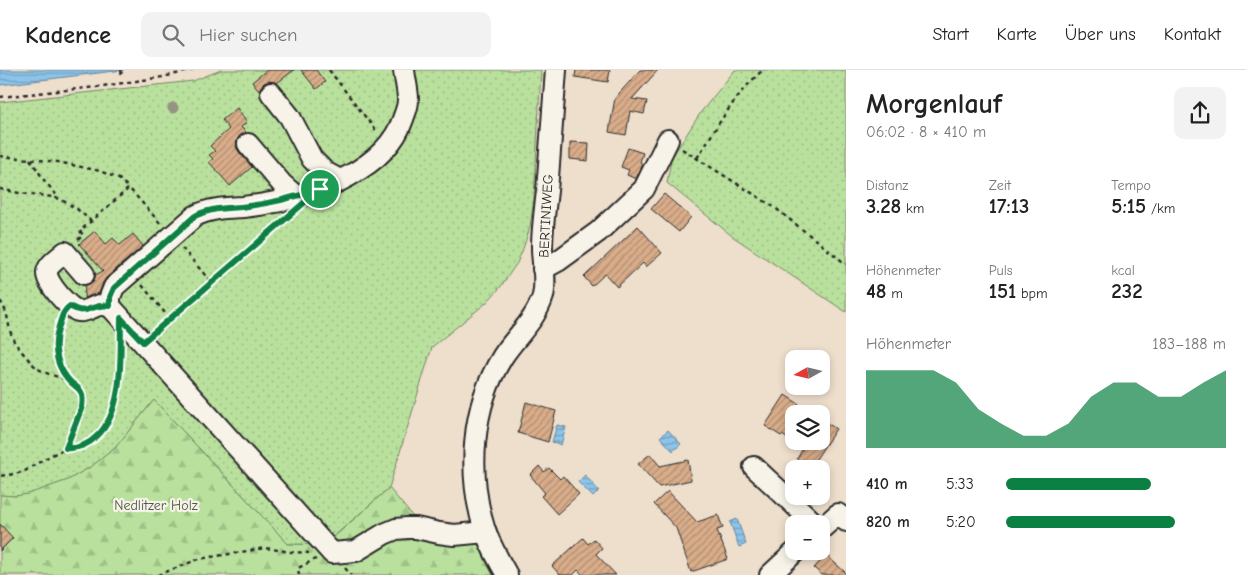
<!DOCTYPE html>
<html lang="de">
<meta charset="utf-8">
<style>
:root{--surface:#fff;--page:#f2f2f2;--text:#222;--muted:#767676;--line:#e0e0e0;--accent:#0b8043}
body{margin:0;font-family:"Comic Neue",sans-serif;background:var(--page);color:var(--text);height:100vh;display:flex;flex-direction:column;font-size:19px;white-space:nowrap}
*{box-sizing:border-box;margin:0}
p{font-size:16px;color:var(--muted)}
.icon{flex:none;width:28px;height:28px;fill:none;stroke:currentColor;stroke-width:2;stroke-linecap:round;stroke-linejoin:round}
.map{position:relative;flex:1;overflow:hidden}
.drawer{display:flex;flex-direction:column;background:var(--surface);width:400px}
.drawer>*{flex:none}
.needle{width:32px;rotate:262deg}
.fabs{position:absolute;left:785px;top:280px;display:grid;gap:10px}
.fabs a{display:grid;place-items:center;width:45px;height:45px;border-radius:10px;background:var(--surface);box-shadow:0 2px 8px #0003;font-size:25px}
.pin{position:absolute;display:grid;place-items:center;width:42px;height:42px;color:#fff;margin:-21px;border:2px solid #fff;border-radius:50%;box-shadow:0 1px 5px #0007}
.round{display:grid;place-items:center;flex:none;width:52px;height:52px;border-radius:10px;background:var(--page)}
.summary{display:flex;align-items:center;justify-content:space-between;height:85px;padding:0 20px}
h1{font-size:28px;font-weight:700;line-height:38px}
.stats{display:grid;grid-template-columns:repeat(3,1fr);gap:8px;height:85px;padding:5px 20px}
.stats div{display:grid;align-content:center}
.stats b{font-size:21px;font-weight:700}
.stats small{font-size:14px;font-weight:400}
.stats p{font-size:14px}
.chart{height:140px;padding:10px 20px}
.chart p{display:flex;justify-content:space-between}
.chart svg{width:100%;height:90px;margin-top:5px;fill:var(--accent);opacity:.7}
ul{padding:0 20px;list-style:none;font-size:16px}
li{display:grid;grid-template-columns:80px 60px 1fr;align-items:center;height:38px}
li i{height:12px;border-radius:6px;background:var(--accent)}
header{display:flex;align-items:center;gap:30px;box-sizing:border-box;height:70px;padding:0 25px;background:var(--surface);border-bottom:1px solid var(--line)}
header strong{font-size:24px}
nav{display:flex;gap:28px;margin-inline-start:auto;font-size:18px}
.search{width:350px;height:45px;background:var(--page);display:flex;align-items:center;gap:12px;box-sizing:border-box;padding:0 18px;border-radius:10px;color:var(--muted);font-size:19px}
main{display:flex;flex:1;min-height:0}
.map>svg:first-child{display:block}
.grass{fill:url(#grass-dots);stroke:#728664}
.forest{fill:url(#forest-firs);stroke:#728664}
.water{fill:url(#water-rules);stroke:#65879e}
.building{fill:url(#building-hatch);stroke:#2b2b2b}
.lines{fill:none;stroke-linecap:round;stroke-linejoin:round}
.minor-casing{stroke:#2b2b2b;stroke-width:24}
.path{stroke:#2b2b2b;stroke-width:2.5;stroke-dasharray:4 4;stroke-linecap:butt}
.minor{stroke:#f7f3e8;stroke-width:20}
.tree{fill:#969483}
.route-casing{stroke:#fff;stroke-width:10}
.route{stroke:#0b8043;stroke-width:6}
.labels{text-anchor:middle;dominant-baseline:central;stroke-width:4.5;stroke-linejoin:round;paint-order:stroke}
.street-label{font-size:14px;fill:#2b2b2b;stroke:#f7f3e8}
.park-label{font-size:14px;fill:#4e5848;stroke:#f7f3e8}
</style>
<header>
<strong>Kadence</strong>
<div class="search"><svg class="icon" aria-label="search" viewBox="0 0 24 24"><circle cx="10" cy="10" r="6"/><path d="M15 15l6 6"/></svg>Hier suchen</div>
<nav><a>Start</a><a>Karte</a><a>Über uns</a><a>Kontakt</a></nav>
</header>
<main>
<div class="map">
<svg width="846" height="505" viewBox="0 0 846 505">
<defs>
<pattern id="grass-dots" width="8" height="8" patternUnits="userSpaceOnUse" patternTransform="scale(1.25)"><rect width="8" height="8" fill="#b9e19d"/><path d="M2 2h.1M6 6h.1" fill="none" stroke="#9fc187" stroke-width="1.8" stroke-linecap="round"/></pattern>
<pattern id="forest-firs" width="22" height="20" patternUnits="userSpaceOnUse" patternTransform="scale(1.25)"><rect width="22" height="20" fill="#b9e19d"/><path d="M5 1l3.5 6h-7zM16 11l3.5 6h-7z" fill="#9fc187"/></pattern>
<pattern id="water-rules" width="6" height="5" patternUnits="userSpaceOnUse" patternTransform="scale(1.25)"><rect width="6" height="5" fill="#8cc4ea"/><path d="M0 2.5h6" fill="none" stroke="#739fbe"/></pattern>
<pattern id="building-hatch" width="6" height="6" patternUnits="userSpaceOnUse" patternTransform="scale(1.25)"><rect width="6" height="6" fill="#d9ad8a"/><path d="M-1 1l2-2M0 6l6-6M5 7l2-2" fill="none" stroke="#b08d71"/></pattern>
</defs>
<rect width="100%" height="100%" fill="#eedecc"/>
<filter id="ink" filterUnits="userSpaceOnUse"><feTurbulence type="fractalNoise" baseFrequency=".02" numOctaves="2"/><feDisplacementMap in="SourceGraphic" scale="10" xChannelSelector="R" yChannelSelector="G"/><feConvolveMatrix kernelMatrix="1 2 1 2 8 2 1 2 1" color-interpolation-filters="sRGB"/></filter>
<g filter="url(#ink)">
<!-- grass -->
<g class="grass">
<polygon points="221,0 541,0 534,128 530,157 523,179 517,193 499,219 486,233 432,277 389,418 324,475 288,474 154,330 115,378 92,396 68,410 28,425 15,426 0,425 0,32 193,11"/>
<polygon points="735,0 846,0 846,242 732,166 667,113 671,90 676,81 701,42"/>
</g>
<!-- forest -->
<polygon class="forest" points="154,330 288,474 325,475 389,418 429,466 476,470 488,496 493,505 0,505 0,425 15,426 28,424 68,410 92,396 115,378"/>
<!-- water -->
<g class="water">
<polygon points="0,0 123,0 0,15"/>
<polygon points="557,355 566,357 561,375 552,372"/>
<polygon points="668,360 681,374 673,381 660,367"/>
<polygon points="585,405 599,421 593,427 578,412"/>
<polygon points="737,449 746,474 739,477 730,452"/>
</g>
<!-- building -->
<g class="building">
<polygon points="267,0 294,0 277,13 270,11 264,13 260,18 260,21 252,12"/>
<polygon points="301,0 316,0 325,12 316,19"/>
<polygon points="576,0 610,0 608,12 575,7"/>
<polygon points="640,0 658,0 632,29 647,31 644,44 630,41 626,65 609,62 615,28"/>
<polygon points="237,38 247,52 241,57 246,62 241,65 237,70 236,77 239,82 252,97 230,116 209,92 213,89 209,85 215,81 210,76 229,59 222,50"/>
<polygon points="570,72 589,73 588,91 570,89"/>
<polygon points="628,78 643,83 640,92 643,94 636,109 627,105 629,100 621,97"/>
<polygon points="664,124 691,147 679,162 651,139"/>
<polygon points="638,156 662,183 646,197 643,193 617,217 605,204 592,216 584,207"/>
<polygon points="95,161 106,174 113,168 120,175 133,164 143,176 106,208 103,213 99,223 84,228 85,216 91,213 95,208 95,205 103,201 79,174"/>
<polygon points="785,325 799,334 787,352 794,357 794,371 821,371 821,349 836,359 810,398 797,389 803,378 782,365 781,366 765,356"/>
<polygon points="526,332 556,341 548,372 518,363"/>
<polygon points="650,384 660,396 688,390 691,410 659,417 638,394"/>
<polygon points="539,396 544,402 549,398 560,409 563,406 579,424 557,444 541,426 545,423 530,405"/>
<polygon points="668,421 697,452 718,445 723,458 717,460 728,489 691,502 676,458 654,434"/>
<polygon points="0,454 13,468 0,481"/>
<polygon points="583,468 588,474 594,469 602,478 596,484 616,505 583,505 578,500 573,505 560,505 552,496"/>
<polygon points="826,485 846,503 846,505 822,505 814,498"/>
</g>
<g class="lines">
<defs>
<g id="minor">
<polyline points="271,23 290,47 312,89 325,102 340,110"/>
<polyline points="248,74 282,114 297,127"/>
<polyline points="543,199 558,191 598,162 644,119 668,70"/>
<path d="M 84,204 L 65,182 C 59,188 47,195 47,203 C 46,213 70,240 79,241 C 85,242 89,239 94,237 C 99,234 104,235 110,236 L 110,227 L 114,217 L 195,146 C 210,138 227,138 243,137 C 252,136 261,135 270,133 C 317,125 387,98 403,49 C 405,43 408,37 408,30 C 408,20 405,10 404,0"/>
<polyline points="110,236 332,483 356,481 384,464 396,459 407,458 416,458 439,463 454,465 486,462"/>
<polyline points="754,397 815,454"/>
<polyline points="821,459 838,444 846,451"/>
<path d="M 507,505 C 499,491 491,476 485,461 C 467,404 471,337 503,286 C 516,266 536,250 543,226 C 547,210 542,194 542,177 C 542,159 545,139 547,121 C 550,80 553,40 556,0"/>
<polyline points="770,505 796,481"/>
</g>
</defs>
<!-- minor casing -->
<use href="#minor" class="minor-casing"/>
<!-- path -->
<g class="path">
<polyline points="121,0 122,7"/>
<polyline points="329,0 377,62"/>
<polyline points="0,27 96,17 163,7 193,0"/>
<polyline points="682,79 774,137 846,194"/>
<polyline points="0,86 58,92 100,101 119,109 129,118"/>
<path d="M 697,88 C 717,57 735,24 763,0"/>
<polyline points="30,89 44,110 59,128"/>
<polyline points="0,119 19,123 47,126 60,129 77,139 91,151"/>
<polyline points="78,170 83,165 80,161 129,118 160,153"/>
<polyline points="182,178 212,213"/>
<polyline points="142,215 170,249"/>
<path d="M 0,231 C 10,244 7,258 14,271 C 18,278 31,293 37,298 C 55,311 86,305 82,337 L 66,378 L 44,389 L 35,395 L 25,401 L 15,404 L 0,406"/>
<path d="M 61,249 C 53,274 54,288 68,310"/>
<polyline points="155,262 289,147"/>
<path d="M 66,378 C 79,379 88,375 98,366 C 122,342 119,304 121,273"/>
<polyline points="345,498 351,505"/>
<polyline points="158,505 199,489 265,478 291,482 309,483"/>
<polyline points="299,505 298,498 316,489"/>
</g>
<!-- minor -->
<use href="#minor" class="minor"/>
</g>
<!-- trees -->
<circle class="tree" cx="173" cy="38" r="5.5"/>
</g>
<g class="lines" filter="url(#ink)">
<defs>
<path id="route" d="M 320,119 L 143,272 L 121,248 C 120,283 125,340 97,366 C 88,375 79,379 66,378 L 82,337 C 85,316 76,320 67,308 C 55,293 53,273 59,256 C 62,247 62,242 70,236 C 87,248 91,232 110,236 L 110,227 L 114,218 L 195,146 C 211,137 230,139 248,136 C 273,133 296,127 320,119 Z"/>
</defs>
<!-- route casing -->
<use href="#route" class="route-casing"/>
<!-- route -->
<use href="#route" class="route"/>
</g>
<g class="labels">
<!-- street labels -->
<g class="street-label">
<text transform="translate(546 146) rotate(-87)">BERTINIWEG</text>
</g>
<!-- park labels -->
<g class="park-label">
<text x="156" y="435">Nedlitzer Holz</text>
</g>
</g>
</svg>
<div class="fabs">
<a><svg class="needle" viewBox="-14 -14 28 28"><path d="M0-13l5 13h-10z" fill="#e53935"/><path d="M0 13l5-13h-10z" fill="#767676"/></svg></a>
<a><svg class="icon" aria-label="layers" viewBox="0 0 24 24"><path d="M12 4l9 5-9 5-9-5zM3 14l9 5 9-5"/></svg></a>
<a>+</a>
<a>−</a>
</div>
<div class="pin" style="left:320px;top:119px;background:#1e9e55"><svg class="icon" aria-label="arrive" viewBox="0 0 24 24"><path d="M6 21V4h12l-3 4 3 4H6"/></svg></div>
</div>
<section class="drawer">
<div class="summary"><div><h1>Morgenlauf</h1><p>06:02 · 8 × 410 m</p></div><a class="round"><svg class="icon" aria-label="share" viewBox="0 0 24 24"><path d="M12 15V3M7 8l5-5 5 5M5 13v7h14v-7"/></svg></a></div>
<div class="stats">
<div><p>Distanz</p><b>3.28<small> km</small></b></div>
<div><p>Zeit</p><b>17:13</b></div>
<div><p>Tempo</p><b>5:15<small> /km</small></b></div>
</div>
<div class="stats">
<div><p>Höhenmeter</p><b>48<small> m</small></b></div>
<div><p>Puls</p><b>151<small> bpm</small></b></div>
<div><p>kcal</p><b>232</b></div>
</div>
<div class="chart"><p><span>Höhenmeter</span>183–188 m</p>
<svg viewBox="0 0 160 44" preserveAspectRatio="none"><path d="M0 44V6L10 6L20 6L30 6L40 12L50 25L60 32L70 38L80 38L90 32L100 19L110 12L120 12L130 19L140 19L150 12L160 6V44z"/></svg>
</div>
<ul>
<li><b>410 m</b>5:33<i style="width:66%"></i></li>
<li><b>820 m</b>5:20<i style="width:77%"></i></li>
</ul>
</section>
</main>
